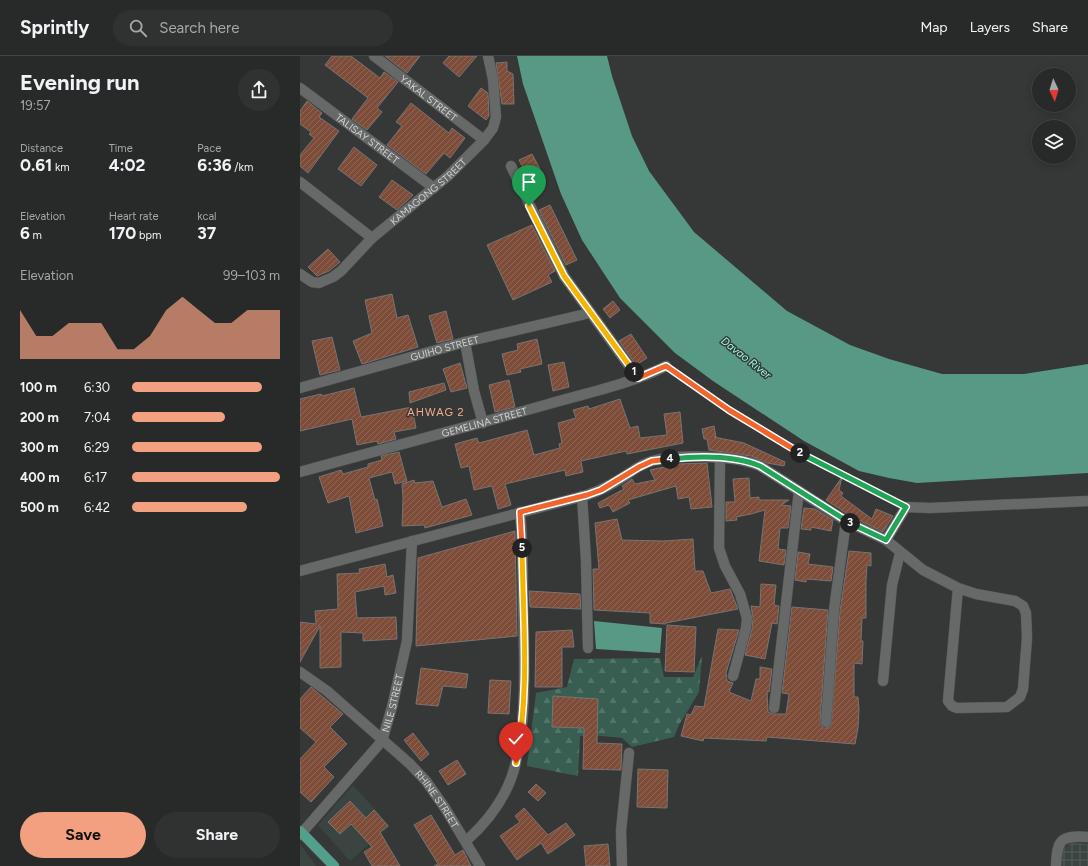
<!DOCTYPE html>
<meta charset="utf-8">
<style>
:root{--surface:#282a29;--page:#303231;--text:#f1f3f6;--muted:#a5a7a8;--line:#444646;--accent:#f2a07f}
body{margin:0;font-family:Figtree,sans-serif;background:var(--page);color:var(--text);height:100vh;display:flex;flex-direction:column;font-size:15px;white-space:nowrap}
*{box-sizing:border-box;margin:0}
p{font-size:13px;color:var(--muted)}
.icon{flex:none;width:22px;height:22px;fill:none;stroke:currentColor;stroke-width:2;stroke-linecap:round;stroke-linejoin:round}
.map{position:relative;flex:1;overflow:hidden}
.drawer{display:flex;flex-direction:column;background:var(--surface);width:300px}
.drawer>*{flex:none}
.needle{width:26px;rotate:176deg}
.buttons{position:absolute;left:732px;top:12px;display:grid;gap:8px}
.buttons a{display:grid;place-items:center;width:44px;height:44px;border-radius:50%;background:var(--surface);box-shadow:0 2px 10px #0003,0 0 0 1px var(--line);font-size:20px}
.pin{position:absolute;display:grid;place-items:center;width:34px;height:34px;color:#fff;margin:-41px -17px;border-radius:50% 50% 50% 0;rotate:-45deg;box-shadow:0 0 4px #0007}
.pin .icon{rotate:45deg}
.km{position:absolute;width:20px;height:20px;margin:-10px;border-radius:50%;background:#222;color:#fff;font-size:11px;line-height:20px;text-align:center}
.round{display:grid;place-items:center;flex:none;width:42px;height:42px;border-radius:21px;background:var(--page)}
.headline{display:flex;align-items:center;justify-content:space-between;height:68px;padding:0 20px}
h1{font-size:22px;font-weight:700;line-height:30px}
.metrics{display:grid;grid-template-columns:repeat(3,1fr);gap:6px;height:68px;padding:4px 20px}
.metrics div{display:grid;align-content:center}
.metrics b{font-size:17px;font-weight:700}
.metrics small{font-size:11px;font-weight:400}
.metrics p{font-size:11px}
.chart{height:112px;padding:8px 20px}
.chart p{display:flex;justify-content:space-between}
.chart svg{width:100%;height:72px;margin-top:4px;fill:var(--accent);opacity:.7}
.primary-button{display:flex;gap:8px;margin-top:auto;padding:8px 20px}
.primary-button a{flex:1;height:46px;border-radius:24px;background:var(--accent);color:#111;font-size:16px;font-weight:700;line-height:46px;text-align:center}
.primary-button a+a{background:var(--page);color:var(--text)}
ul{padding:0 20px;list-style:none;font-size:13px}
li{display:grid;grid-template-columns:64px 48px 1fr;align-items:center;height:30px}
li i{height:10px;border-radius:5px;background:var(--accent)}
header{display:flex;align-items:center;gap:24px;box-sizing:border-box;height:56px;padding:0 20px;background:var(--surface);border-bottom:1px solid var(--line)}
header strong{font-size:19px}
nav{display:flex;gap:22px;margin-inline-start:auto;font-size:14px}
.search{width:280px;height:36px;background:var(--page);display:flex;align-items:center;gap:10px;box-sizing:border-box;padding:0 14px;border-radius:22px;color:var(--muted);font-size:15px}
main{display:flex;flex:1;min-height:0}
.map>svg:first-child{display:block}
.built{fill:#3a4441}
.industrial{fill:url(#industrial-grid)}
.forest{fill:url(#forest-firs)}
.water{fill:#589985}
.building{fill:url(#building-hatch);stroke:#777473}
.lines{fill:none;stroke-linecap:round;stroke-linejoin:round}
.minor-casing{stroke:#535554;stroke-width:11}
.major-casing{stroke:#535554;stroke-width:11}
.path{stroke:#797b7a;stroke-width:2.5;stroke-dasharray:3 3;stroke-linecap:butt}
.minor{stroke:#666968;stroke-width:10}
.major{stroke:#52a08c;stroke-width:10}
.split-1-casing{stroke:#fff;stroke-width:8}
.split-2-casing{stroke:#fff;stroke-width:8}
.split-3-casing{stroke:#fff;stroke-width:8}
.split-4-casing{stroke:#fff;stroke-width:8}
.split-5-casing{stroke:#fff;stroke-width:8}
.split-6-casing{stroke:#fff;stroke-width:8}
.split-1{stroke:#f5b400;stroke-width:5}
.split-2{stroke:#f0652b;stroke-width:5}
.split-3{stroke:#22a559;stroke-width:5}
.split-4{stroke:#22a559;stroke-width:5}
.split-5{stroke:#f0652b;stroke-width:5}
.split-6{stroke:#f5b400;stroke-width:5}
.labels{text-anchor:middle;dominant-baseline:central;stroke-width:3;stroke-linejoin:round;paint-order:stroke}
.street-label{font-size:10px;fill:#d2d3d3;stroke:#353837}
.water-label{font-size:11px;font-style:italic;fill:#97fbdc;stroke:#353837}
.neighbourhood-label{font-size:11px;letter-spacing:1px;fill:#f9ad8e;stroke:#353837}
</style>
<header>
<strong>Sprintly</strong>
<div class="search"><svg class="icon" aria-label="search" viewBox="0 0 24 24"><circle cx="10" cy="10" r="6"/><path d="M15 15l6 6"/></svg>Search here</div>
<nav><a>Map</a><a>Layers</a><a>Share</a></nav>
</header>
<main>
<section class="drawer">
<div class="headline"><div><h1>Evening run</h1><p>19:57</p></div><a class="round"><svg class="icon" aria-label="share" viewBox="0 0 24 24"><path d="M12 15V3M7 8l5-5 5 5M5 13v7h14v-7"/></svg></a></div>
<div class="metrics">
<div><p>Distance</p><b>0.61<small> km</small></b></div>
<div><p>Time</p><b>4:02</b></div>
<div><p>Pace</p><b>6:36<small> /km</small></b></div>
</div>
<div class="metrics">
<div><p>Elevation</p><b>6<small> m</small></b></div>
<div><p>Heart rate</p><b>170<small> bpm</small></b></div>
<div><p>kcal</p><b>37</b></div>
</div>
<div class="chart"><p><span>Elevation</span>99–103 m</p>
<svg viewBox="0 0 160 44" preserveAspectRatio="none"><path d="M0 44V14L10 30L20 30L30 22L40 22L50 22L60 38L70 38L80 30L90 14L100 6L110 14L120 22L130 22L140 14L150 14L160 14V44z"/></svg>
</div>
<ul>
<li><b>100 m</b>6:30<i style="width:88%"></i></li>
<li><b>200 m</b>7:04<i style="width:63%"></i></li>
<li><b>300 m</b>6:29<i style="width:88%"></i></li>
<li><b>400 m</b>6:17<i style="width:100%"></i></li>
<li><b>500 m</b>6:42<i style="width:78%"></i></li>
</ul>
<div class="primary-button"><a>Save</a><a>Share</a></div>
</section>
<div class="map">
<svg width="788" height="810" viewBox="0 0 788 810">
<defs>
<pattern id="industrial-grid" width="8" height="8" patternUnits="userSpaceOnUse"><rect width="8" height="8" fill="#3a4441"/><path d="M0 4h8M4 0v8" fill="none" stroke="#565e5c"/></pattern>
<pattern id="forest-firs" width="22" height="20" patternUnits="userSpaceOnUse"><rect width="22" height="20" fill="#385e52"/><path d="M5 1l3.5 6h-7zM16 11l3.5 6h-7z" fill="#54746a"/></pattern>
<pattern id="building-hatch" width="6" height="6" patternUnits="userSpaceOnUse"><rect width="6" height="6" fill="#7e4d39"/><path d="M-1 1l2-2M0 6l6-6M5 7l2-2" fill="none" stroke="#8f6655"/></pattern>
</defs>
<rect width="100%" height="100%" fill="#353837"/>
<!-- built -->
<g class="built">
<polygon points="53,729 90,770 50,805 18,769"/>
<polygon points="0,788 16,810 0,810"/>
</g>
<!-- industrial -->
<polygon class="industrial" points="774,787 788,788 788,810 761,810 762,793 769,788"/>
<!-- forest -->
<polygon class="forest" points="402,600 399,636 379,669 374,681 332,691 322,682 291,679 280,680 278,720 227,710 236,637 267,631 274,603 360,602 364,621 393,621"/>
<!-- water -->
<g class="water">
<polygon points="217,0 307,0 312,20 332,80 349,115 394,176 487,255 550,289 589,303 642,318 724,318 788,308 788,417 617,427 589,422 559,415 504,385 413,325 375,297 320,242 282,184 261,138 223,28"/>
<polygon points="294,565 362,572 360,597 296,593"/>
</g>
<!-- building -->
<g class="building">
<polygon points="32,0 51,0 80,22 84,16 98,26 77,52 82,56 67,74 52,63 68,42 25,9"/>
<polygon points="85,0 120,0 107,17"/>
<polygon points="149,0 177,0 159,21 143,7"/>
<polygon points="207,6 207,15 213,18 214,48 202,48 196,7"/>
<polygon points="181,32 188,37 189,60 186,64 168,50"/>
<polygon points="7,45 22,57 19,61 39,75 8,117 0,110 0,99 14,82 9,78 11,76 0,68 0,55"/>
<polygon points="111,47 149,77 152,72 165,82 150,102 144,97 126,118 87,89 102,70 96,66"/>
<polygon points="54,91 77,109 61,130 38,113"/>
<polygon points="232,98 240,113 227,119 219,104"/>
<polygon points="92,124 113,139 97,154 79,141"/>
<polygon points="250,149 277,204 266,209 239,154"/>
<polygon points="232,169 255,215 248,219 252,226 213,244 187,189"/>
<polygon points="28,193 40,206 29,215 17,220 8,211"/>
<polygon points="92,238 97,262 108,259 118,291 62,308 53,285 72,277 65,244"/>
<polygon points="313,245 320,254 310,262 303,253"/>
<polygon points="146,255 153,283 137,287 129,260"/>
<polygon points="331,278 347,302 336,309 319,285"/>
<polygon points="32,281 40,314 20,319 12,285"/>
<polygon points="237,283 242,308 220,313 221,316 207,319 202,298 218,294 217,288"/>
<polygon points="264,306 269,331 253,335 248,309"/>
<polygon points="160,307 167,332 151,336 143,313"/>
<polygon points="209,324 215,351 195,356 189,329"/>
<polygon points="144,327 146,334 110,347 109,336"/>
<polygon points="54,332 61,361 112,351 116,372 94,376 96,383 78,388 77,385 57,389 52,363 0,375 0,343 21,338 22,340"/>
<polygon points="320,343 330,372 338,370 340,382 367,379 364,358 380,356 383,387 327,398 326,395 281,405 283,416 266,420 265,414 205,428 211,449 198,453 192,430 174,434 169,410 161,412 155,388 177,382 179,387 227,374 234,399 260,392 259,388 262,387 258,367 276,362 273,354 288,350 289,353"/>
<polygon points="414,370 416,381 414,381 444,387 485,406 484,410 467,407 451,400 409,394 407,383 404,383 402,373"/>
<polygon points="99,396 107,425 95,428 92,416 69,422 75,444 77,443 83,470 56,477 49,440 28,447 19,421 41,414 43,418 68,411 68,408 82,404 81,400"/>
<polygon points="407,407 412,451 391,453 389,441 378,443 376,430 328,444 330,447 313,456 309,449 300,452 298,447 324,433 322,430 332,423 335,428 355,424 350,414 378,408"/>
<polygon points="542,421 539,434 543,437 541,440 572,463 576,453 593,460 583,476 549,459 526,444"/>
<polygon points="449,422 450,442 459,441 459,444 489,444 481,449 491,450 488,472 480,472 478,493 486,494 484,509 459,505 465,454 451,458 436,461 437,464 426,465 426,446 435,446 433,423"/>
<polygon points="114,424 115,427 133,425 142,451 166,443 172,459 125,472 124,469 102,470 103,442 102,428"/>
<polygon points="504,452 515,453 533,464 531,475 511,471 511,474 501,473"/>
<polygon points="317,463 322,484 363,485 393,483 395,515 403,515 411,537 430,533 438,553 366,567 366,568 350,567 350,557 294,554 293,513 299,513 295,467"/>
<polygon points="215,475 217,580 116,590 118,502"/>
<polygon points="549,495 571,497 571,510 567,509 566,524 566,562 562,562 561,585 563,585 562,608 554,607 554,641 558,641 559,653 558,672 555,688 467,681 466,685 404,682 403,685 381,680 387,658 391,659 395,650 404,651 418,573 439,574 426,617 427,625 433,627 429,636 451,645 456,623 460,623 460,611 472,613 469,636 467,635 468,656 473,658 486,658 489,638 482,637 492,551 528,554 520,666 523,672 526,672 531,670 540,555"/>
<polygon points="498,496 510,498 508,508 533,511 531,525 506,523 506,526 495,524"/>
<polygon points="85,508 87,521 93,519 96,537 85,539 84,530 55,536 57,562 96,561 97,583 63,585 63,577 41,576 41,611 20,612 20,570 0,606 0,566 16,568 15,555 38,553 37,518 60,517 59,513"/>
<polygon points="461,528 476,529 474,549 479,550 477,568 472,567 465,603 445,599 452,573 453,562 451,550 460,551"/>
<polygon points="229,535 280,538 281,553 230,551"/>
<polygon points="367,569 396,571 394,616 365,615"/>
<polygon points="272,574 274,591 262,591 262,631 235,631 236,576"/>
<polygon points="121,612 168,618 166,632 143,630 138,650 116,648"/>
<polygon points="190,624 211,625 209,658 188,657"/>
<polygon points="11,631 43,658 30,671 47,688 24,711 34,721 11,746 0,736 0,703 16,686 0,672 0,643"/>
<polygon points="253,640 298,643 297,687 322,688 321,714 283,713 284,672 252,671"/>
<polygon points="113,677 129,698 121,705 104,684"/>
<polygon points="157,704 166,718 148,729 139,715"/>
<polygon points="338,713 368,714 367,752 337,751"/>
<polygon points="236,728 246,737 238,745 228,736"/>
<polygon points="50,745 66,762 74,754 88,770 80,776 100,810 72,810 64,796 72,791 51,768 40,778 28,766"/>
<polygon points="224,752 248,779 266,767 275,779 248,798 241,787 217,804 200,780 220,766 215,760"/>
<polygon points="131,759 155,799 163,794 171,810 134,810 138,808 114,769"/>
<polygon points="308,788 310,810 286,810 284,790"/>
</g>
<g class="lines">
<defs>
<g id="minor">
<path id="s1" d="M 74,0 L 184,84"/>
<path id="s2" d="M 0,32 L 134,132"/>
<polyline points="211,110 264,220 338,322"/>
<polyline points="0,126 72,182"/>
<path id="s3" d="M 0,218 L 12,226 L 19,227 L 33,221 L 41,215 L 72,182 L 148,120 L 184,84 L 193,72 L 196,61 L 193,23 L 188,0"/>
<polyline points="165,286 174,335 183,367"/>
<path id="s4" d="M 0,332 L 165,286 L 290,257"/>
<polyline points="420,402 419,492 425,510 440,538 447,562 446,572 433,620"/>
<path id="s5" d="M 0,416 C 82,393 164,372 245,349 C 286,337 328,329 366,310"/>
<polyline points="282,440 286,504 288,592"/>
<polyline points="586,484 606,451 630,452 788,445"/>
<path d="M 0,515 L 287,439 C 299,435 309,430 320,423 C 330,417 340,408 352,405 C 378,398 435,399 460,410 L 546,465 L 586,484 L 623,514 L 658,532 L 676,538 L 715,545 L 723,550 L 726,557 L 727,582 L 723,633 L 720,641 L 707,651 L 657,652 L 652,650 L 648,645 L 658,532"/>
<path id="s6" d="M 0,616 L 27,635 L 110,708 L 126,725 L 145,752 L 180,810"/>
<polyline points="583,625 592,529 600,497"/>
<polyline points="474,652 499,435"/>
<polyline points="526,666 534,554 546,465"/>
<path id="s7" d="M 0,779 L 82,685 L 92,651 L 107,585 L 112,485"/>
<path d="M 166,785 C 184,769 198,752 208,730 C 229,684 224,601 223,550 C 223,518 223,487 220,456"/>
<polyline points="322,810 321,775 329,697"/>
<path d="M 756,810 C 757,783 761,779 788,781"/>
</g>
<polyline id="major" points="0,775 34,810"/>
</defs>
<!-- minor casing -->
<use href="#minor" class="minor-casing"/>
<!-- major casing -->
<use href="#major" class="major-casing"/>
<!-- path -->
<polyline class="path" points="374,315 429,354 489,392 597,447"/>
<!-- minor -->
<use href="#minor" class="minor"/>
<!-- major -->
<use href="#major" class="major"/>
</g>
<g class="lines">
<defs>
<polyline id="split-1" points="229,150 264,220 334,316"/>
<polyline id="split-2" points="334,316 338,322 366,310 429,354 500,397"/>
<polyline id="split-3" points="500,397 606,451 586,484 550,467"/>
<path id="split-4" d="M 370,403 C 399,400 433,399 460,410 L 550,467"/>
<polyline id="split-5" points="222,492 220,456 287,439 301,434 339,411 352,405 370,403"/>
<path id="split-6" d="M 216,707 C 230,638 223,562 222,492"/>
</defs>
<!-- split-1 casing -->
<use href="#split-1" class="split-1-casing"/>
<!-- split-2 casing -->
<use href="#split-2" class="split-2-casing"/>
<!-- split-3 casing -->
<use href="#split-3" class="split-3-casing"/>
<!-- split-4 casing -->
<use href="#split-4" class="split-4-casing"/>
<!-- split-5 casing -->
<use href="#split-5" class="split-5-casing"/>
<!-- split-6 casing -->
<use href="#split-6" class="split-6-casing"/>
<!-- split-1 -->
<use href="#split-1" class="split-1"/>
<!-- split-2 -->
<use href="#split-2" class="split-2"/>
<!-- split-3 -->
<use href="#split-3" class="split-3"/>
<!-- split-4 -->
<use href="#split-4" class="split-4"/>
<!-- split-5 -->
<use href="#split-5" class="split-5"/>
<!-- split-6 -->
<use href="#split-6" class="split-6"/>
</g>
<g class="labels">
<!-- street labels -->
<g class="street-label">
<text stroke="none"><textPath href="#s1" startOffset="69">YAKAL STREET</textPath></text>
<text stroke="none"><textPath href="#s2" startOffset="84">TALISAY STREET</textPath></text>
<text stroke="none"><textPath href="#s3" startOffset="165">KAMAGONG STREET</textPath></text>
<text stroke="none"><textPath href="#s4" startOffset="150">GUIHO STREET</textPath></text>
<text stroke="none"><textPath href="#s5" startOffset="191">GEMELINA STREET</textPath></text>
<text stroke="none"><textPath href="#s7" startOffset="164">NILE STREET</textPath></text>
<text stroke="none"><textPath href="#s6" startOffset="188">RHINE STREET</textPath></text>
</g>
<!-- water labels -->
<g class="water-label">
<text transform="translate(446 302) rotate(38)">Davao River</text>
</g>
<!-- neighbourhood labels -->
<g class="neighbourhood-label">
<text x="136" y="356">AHWAG 2</text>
</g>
</g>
</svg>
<div class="buttons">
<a><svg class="needle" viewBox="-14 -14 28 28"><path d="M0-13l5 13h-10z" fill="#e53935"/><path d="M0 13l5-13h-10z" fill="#a5a7a8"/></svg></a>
<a><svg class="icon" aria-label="layers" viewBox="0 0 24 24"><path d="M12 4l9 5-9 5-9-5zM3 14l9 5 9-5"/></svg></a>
</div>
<div class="pin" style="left:229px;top:150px;background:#1e9e55"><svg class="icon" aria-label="arrive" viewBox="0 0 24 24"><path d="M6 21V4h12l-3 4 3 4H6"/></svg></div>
<div class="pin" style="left:216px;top:707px;background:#d93025"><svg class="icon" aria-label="check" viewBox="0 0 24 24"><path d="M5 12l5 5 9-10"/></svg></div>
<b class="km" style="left:334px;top:316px">1</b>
<b class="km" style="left:500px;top:397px">2</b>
<b class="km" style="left:550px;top:467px">3</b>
<b class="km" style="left:370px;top:403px">4</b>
<b class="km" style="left:222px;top:492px">5</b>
</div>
</main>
